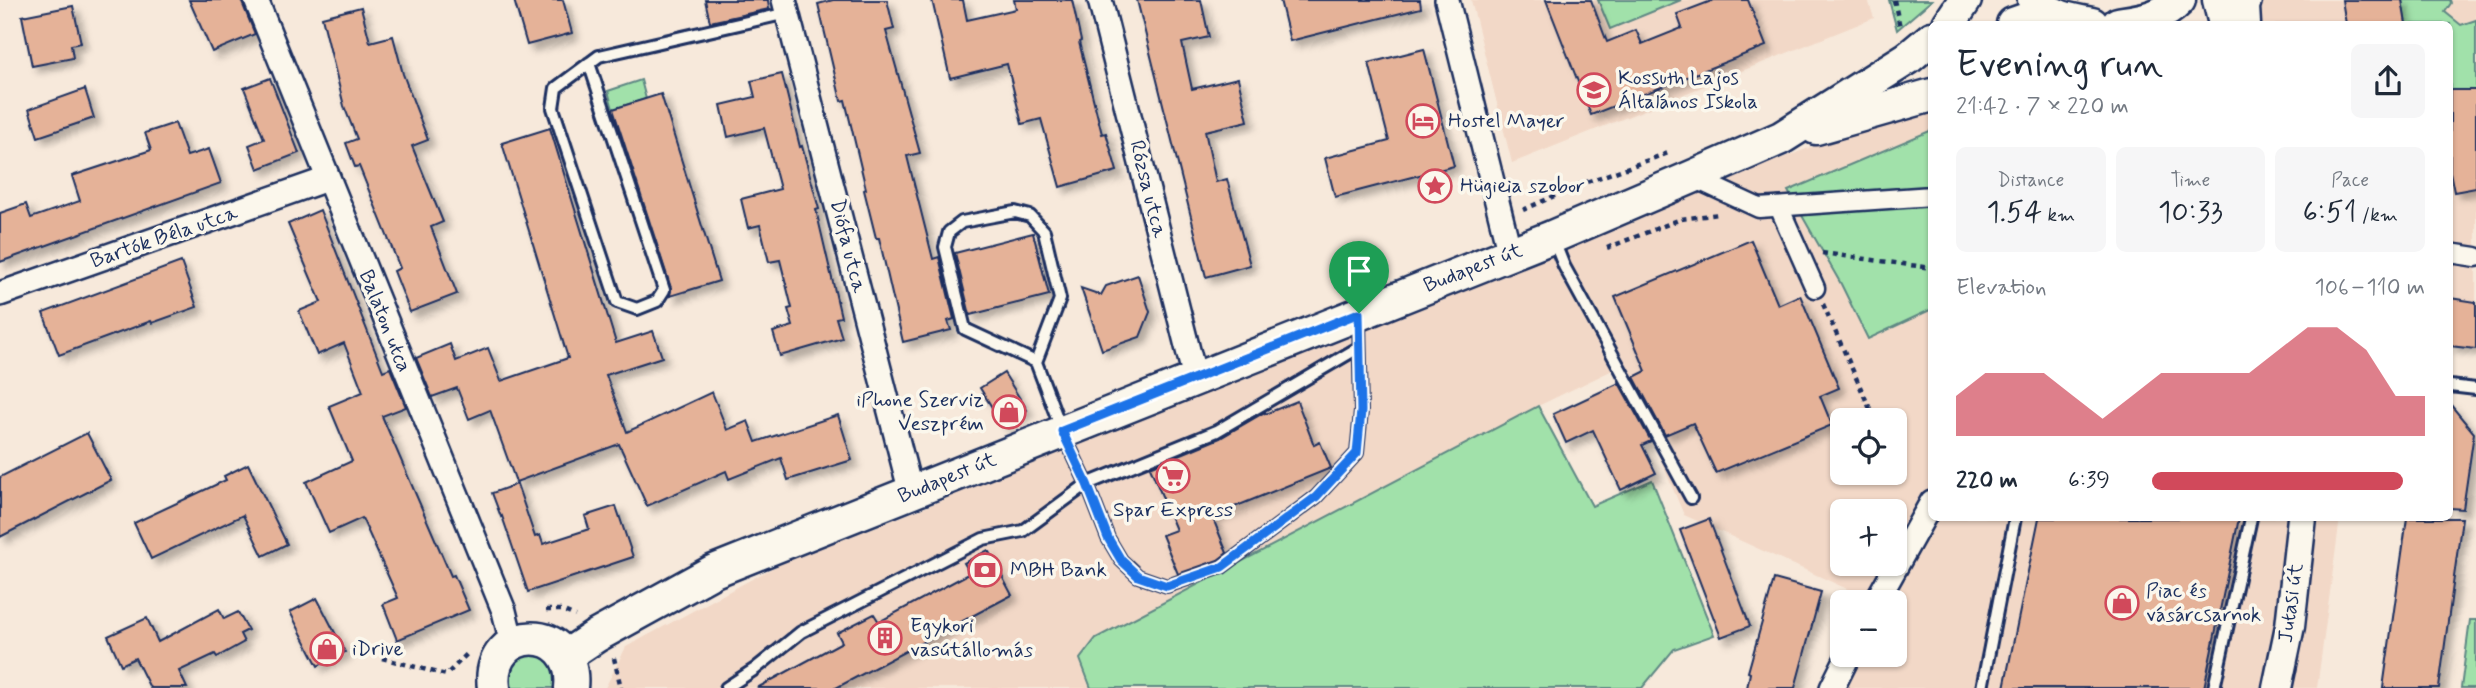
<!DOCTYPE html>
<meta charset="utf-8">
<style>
:root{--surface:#fff;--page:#f6f6f7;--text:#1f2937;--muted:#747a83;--accent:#d1495b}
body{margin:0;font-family:Mynerve,sans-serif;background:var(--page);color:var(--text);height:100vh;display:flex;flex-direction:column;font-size:26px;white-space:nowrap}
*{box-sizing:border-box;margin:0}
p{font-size:23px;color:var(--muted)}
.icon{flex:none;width:38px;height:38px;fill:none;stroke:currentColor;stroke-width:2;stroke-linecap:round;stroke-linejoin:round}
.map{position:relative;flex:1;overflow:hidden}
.side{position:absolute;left:1928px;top:21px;width:525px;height:500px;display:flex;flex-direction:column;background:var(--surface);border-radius:10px;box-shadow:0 2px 5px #0004}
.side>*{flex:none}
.controls{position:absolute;left:1830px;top:408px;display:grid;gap:14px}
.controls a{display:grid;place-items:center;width:77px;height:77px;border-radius:10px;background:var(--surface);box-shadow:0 2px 5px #0004;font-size:35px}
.pin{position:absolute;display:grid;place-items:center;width:60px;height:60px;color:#fff;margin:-72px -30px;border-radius:50% 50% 50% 0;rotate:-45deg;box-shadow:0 0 7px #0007}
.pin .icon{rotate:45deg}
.round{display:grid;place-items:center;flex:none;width:74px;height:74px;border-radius:10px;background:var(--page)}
.head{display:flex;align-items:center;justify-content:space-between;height:119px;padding:0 28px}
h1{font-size:38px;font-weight:600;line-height:52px}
.metrics{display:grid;grid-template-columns:repeat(3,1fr);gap:10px;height:119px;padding:7px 28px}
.metrics div{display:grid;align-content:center;border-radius:10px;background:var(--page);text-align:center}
.metrics b{font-size:30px;font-weight:600}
.metrics small{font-size:19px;font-weight:400}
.metrics p{font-size:19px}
.chart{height:196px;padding:14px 28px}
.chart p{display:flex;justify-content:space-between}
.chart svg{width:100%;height:126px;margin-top:7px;fill:var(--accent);opacity:.7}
ul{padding:0 28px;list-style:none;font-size:23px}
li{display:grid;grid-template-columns:112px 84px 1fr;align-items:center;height:52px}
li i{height:18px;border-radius:9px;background:var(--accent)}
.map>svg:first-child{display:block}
.built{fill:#f2d8c7;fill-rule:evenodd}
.green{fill:#a1e1aa;stroke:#5e8884;stroke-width:2}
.building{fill:#e5b298;stroke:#1b2f5e;stroke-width:2;filter:url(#shadow)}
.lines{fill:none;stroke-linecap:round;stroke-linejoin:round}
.service-casing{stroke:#1b2f5e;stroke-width:16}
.pedestrian-casing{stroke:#1b2f5e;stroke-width:23}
.minor-casing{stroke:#1b2f5e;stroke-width:28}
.tertiary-casing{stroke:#1b2f5e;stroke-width:33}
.secondary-casing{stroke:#1b2f5e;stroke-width:37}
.path{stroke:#1b2f5e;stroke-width:4.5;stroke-dasharray:5 5;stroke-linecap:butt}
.service{stroke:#fbf7ec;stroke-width:10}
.pedestrian{stroke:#fbf7ec;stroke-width:18}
.minor{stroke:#fbf7ec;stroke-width:23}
.tertiary{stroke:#fbf7ec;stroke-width:28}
.secondary{stroke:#fbf7ec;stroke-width:32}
.route-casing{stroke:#fff;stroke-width:14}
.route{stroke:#1a73e8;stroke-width:9}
.labels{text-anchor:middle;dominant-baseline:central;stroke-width:7;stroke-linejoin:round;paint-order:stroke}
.poi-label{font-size:21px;fill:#1b2f5e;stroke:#fbf7ec;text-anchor:start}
.street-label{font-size:21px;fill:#1b2f5e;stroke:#fbf7ec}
</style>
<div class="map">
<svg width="2476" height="688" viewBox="0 0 2476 688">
<defs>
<filter id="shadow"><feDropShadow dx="6" dy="6" stdDeviation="3.5" flood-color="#0004"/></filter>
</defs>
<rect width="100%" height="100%" fill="#f7e9db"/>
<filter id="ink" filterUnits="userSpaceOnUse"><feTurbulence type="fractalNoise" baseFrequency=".0143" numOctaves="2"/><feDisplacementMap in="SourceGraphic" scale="14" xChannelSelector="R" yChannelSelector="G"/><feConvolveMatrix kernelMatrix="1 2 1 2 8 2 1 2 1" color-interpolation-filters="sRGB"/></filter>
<g filter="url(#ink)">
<!-- built -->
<g class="built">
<polygon points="1471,0 1868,0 1874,18 1512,163"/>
<polygon points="2251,0 2476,0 2476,302 2450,298 2450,24 2252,24"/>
<path d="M 1932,107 L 1932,518 L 2340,518 L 2317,688 L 1840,688 L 1860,655 L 1895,654 L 1895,602 L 1876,602 L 1684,515 L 1621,366 L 1538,406 L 1096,638 L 1080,659 L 1091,688 L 605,688 L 626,647 L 780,564 L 926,507 L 1196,390 L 1698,190 L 1870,125 ZM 1843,420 L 1895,420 L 1895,472 L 1843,472 ZM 1843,511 L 1895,511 L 1895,564 L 1843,564 Z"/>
</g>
<!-- green -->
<g class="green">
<polygon points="1598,0 1681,0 1610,29"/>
<polygon points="1889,0 1932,0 1897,30"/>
<polygon points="2402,0 2450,0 2451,3 2445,12 2461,25 2476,20 2476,90 2450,90 2450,24 2406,24"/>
<polygon points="641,80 646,99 613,109 608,91"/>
<polygon points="1932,130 1932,309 1868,339 1841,284 1788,191"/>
<polygon points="1538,406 1592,506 1652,480 1714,635 1674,649 1642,688 1091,688 1080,659 1096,638"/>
<polygon points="2470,620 2476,620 2476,688 2461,688"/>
<polygon points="535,638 571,688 494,688"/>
</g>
<!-- building -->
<g class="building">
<polygon points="189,0 241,0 255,34 212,52"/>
<polygon points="514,0 563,0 572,33 527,45"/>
<polygon points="705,0 768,0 769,9 710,22"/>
<polygon points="833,0 887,0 894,29 886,31 920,153 907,156 933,259 939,257 954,319 948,321 951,330 903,342 879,238 876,238 864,190 866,189 845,100 841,101 818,4"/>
<polygon points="932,0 963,0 967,20 1016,9 1014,0 1072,0 1081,41 1079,42 1102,134 1106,133 1117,171 1060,187 1041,119 1022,124 1007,64 950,78"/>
<polygon points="1137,0 1201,0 1209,37 1182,43 1192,89 1238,78 1248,121 1205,131 1216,182 1227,179 1250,265 1206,277"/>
<polygon points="1280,0 1420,0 1421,8 1290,41"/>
<polygon points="1546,0 1591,0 1607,42 1636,30 1642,44 1682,28 1677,14 1714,0 1748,0 1766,46 1591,115"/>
<polygon points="2342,0 2402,0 2406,24 2346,24"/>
<polygon points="73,6 81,43 71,45 73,58 32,66 22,16"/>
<polygon points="361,7 370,42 393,36 403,74 428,140 412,146 443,222 431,227 457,294 410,312 394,271 400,268 359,166 355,167 346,143 357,139 344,106 322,17"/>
<polygon points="1424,49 1454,166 1335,197 1325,158 1389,141 1369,63"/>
<polygon points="782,74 800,147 802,146 819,209 816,210 841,317 836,318 842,338 780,356 773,332 793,326 788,309 792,308 780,260 769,262 760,225 748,228 741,199 780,189 764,128 728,137 721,105 755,97 751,81"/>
<polygon points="270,78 299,153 258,169 249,145 264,139 244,88"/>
<polygon points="85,89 94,118 38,137 29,109"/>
<polygon points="2450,90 2476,90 2476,188 2454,192 2450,172"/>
<polygon points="661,94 719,281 670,296 671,288 613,109"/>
<polygon points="175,123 187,156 209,149 221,183 0,262 0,213 26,204 31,218 80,201 72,176 151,150 145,133"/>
<polygon points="550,128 616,343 653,331 662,357 606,375 627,432 712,392 727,430 748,421 756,442 838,415 852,460 788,480 781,458 729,479 726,471 647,506 619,444 516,482 490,410 469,419 457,388 432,397 416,358 450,344 456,361 488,348 501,381 568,358 502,143"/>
<polygon points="320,210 383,371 390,368 406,407 382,416 451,576 454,575 469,610 397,640 383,604 398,598 362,518 329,533 306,482 352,461 329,406 363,392 344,343 317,355 299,311 321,302 288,224"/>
<polygon points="1033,233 1049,295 970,315 955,253"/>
<polygon points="1751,240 1778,305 1800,295 1839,388 1820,396 1832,425 1716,473 1693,423 1665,435 1634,377 1646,371 1615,297"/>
<polygon points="181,262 197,307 152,323 151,321 59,355 43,313"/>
<polygon points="1138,275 1150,312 1140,337 1102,350 1081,288 1101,295 1106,286"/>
<polygon points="2450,298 2476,302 2476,349 2450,346"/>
<polygon points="1004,373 1027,410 1003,425 980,388"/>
<polygon points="1619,383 1651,441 1642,445 1656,473 1621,490 1593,430 1566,443 1553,414"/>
<polygon points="1297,401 1314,445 1320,442 1331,468 1212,516 1227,553 1218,560 1178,574 1162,535 1176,530 1150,467 1220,438 1265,412 1265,414"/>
<polygon points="2450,404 2474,433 2463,509 2450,508"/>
<polygon points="87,433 111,480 0,537 0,477"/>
<polygon points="248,464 287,544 263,556 243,515 151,559 134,523 226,480 224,476"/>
<polygon points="517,484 535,537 540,535 543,544 589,529 585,516 616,506 633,557 528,592 502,516 501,517 492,493"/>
<polygon points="2039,518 2239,518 2204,688 2004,688"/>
<polygon points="2407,518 2462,518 2439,688 2383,688"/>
<polygon points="1709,519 1750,626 1721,637 1680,530"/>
<polygon points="988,550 1012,595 836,688 757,688 842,642 837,633 874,614 879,622 970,573 964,563"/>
<polygon points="1774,579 1821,592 1795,688 1747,688 1750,673 1748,672"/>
<polygon points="317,598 345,652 318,666 290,612"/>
<polygon points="219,609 224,619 238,612 248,630 240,634 244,642 217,657 215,654 179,671 187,688 150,688 135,658 121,665 108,636 147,618 158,642"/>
</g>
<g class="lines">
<defs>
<g id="service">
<polyline points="589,63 664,290 657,301 637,309 617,302 553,108 556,88 599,56 787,13"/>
<polyline points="1554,241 1564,266 1691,498"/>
<polyline points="1036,362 1060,299 1044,231 1030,216 1015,212 962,222 949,232 945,247 965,329 1036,362 1062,431 1087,484 1108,538 1121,560 1138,576 1167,586 1222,567 1316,497 1357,453 1361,411 1359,319"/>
<polyline points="2450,386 2476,389"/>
<polyline points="726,688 755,669 801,632 983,539 1023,531 1087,484 1217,431 1358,348"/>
<polyline points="1982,688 2015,518"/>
<polyline points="2214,688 2251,518"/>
</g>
<g id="pedestrian">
<polyline points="1692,177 1759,208 1932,196"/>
<polyline points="1779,207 1815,288"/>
<polyline points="2450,253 2476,257"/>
</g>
<g id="minor">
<polyline points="256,0 504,611 512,643"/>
<polyline points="784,0 911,493"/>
<polyline points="1100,0 1195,378"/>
<polyline points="1447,0 1510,254"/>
<polyline points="0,294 327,179"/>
<polyline points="1876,602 1932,502"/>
<polyline points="1832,688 1849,654"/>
</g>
<g id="tertiary">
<polyline points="2217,0 2223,24"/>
<polyline points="2277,688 2290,626 2302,518"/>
</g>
<g id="secondary">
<path d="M 2034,0 C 2052,17 2068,20 2092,24"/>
<polyline points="1949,24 1965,0"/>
<polyline points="2013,24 2047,12"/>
<path d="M 2118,24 C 2142,20 2162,18 2179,0"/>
<polyline points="2244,24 2243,7 2245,0"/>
<polyline points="1816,128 1932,95"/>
<polyline points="566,656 596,636 714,571 1552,237 1692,177 1781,138 1908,58 1932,38"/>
<path d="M 494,688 C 485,623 578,621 571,688"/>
</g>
</defs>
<!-- service casing -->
<use href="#service" class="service-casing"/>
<!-- pedestrian casing -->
<use href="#pedestrian" class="pedestrian-casing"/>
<!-- minor casing -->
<use href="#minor" class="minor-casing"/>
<!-- tertiary casing -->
<use href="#tertiary" class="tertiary-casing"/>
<!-- secondary casing -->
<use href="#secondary" class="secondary-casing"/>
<!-- path -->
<g class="path">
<polyline points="1894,0 1900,27"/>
<polyline points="1523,210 1581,184 1671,152"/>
<polyline points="1607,248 1681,219 1719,214"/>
<polyline points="1822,253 1932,268"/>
<polyline points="1823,304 1875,420"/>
<polyline points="546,610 562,610 575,616"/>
<polyline points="382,658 446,675 468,653"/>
<polyline points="614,658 621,688"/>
</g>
<!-- service -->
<use href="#service" class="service"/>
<!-- pedestrian -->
<use href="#pedestrian" class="pedestrian"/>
<!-- minor -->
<use href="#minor" class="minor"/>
<!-- tertiary -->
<use href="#tertiary" class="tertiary"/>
<!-- secondary -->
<use href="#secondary" class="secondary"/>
</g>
</g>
<g class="lines" filter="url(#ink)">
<defs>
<polygon id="route" points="1359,313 1361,411 1357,453 1316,497 1222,567 1167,586 1138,576 1121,560 1108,538 1087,484 1062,431"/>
</defs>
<!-- route casing -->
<use href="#route" class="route-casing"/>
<!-- route -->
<use href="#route" class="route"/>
</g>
<!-- icons -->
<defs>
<symbol id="school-ring" viewBox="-11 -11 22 22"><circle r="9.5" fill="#fbf7ec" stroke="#d1495b" stroke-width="1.5"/><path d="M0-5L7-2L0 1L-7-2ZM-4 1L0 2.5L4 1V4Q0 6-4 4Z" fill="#d1495b"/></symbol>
<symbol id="hotel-ring" viewBox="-11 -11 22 22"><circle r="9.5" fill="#fbf7ec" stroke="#d1495b" stroke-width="1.5"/><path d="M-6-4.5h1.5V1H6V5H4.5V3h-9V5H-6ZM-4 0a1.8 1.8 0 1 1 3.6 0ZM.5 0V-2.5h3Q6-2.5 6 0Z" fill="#d1495b"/></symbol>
<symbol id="sight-ring" viewBox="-11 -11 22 22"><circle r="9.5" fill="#fbf7ec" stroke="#d1495b" stroke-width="1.5"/><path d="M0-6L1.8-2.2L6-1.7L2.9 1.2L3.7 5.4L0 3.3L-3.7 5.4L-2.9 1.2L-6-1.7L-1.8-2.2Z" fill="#d1495b"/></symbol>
<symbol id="shop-ring" viewBox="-11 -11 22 22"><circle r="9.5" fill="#fbf7ec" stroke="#d1495b" stroke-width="1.5"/><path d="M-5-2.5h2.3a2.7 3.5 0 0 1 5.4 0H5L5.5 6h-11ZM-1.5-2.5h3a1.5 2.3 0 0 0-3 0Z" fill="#d1495b"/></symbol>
<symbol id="supermarket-ring" viewBox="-11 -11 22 22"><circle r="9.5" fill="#fbf7ec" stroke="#d1495b" stroke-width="1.5"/><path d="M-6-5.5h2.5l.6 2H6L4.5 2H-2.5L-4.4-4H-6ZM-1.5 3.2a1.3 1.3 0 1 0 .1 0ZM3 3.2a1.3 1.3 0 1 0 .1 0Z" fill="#d1495b"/></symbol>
<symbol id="bank-ring" viewBox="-11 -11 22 22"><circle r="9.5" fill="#fbf7ec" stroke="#d1495b" stroke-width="1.5"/><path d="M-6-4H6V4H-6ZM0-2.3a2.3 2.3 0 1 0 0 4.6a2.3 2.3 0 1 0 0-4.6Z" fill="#d1495b"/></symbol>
<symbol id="building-ring" viewBox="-11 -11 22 22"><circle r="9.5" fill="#fbf7ec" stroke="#d1495b" stroke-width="1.5"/><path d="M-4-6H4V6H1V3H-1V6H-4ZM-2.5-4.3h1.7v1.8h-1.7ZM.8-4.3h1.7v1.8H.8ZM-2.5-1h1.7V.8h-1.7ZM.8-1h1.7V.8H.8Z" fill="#d1495b"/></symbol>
</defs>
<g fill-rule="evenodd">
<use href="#school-ring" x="1575" y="71" width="38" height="38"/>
<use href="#hotel-ring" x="1404" y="102" width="38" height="38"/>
<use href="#sight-ring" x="1416" y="167" width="38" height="38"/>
<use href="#shop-ring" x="990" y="393" width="38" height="38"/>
<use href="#supermarket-ring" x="1154" y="457" width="38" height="38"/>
<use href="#bank-ring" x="966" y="551" width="38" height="38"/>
<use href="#shop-ring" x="2103" y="584" width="38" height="38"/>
<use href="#building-ring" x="866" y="619" width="38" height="38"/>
<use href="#shop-ring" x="308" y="630" width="38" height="38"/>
</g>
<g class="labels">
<!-- poi labels -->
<g class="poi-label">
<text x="1618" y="78">Kossuth Lajos<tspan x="1618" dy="24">Általános Iskola</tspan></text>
<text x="1448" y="121">Hostel Mayer</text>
<text x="1460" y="186">Hügieia szobor</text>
<text x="984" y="400" text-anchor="end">iPhone Szerviz<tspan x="984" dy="24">Veszprém</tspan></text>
<text x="1173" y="510" text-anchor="middle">Spar Express</text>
<text x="1010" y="570">MBH Bank</text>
<text x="2146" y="591">Piac és<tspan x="2146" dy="24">vásárcsarnok</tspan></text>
<text x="910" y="626">Egykori<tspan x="910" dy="24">vasútállomás</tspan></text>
<text x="352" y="649">iDrive</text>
</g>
<!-- street labels -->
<g class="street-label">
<text transform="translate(1148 189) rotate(76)">Rózsa utca</text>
<text transform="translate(164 237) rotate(-19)">Bartók Béla utca</text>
<text transform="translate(848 246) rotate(76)">Diófa utca</text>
<text transform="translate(1473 268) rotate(-21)">Budapest út</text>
<text transform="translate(385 321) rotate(68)">Balaton utca</text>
<text transform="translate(947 478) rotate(-22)">Budapest út</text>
<text transform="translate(2291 603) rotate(-82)">Jutasi út</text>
</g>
</g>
</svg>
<div class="controls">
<a><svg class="icon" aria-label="locate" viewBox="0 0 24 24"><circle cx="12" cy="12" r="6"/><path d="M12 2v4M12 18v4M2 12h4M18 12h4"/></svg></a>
<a>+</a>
<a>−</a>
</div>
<div class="pin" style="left:1359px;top:313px;background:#1e9e55"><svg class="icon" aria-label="arrive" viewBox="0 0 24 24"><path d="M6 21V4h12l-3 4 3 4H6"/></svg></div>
<section class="side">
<div class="head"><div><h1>Evening run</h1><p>21:42 · 7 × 220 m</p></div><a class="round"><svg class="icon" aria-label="share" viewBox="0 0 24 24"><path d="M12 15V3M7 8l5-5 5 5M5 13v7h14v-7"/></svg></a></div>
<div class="metrics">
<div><p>Distance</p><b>1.54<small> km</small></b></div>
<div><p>Time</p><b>10:33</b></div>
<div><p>Pace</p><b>6:51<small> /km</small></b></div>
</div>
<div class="chart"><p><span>Elevation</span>106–110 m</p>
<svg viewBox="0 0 160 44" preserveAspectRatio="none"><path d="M0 44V30L10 22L20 22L30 22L40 30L50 38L60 30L70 22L80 22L90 22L100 22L110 14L120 6L130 6L140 14L150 30L160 30V44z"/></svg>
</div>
<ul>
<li><b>220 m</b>6:39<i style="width:92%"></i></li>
</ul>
</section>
</div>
